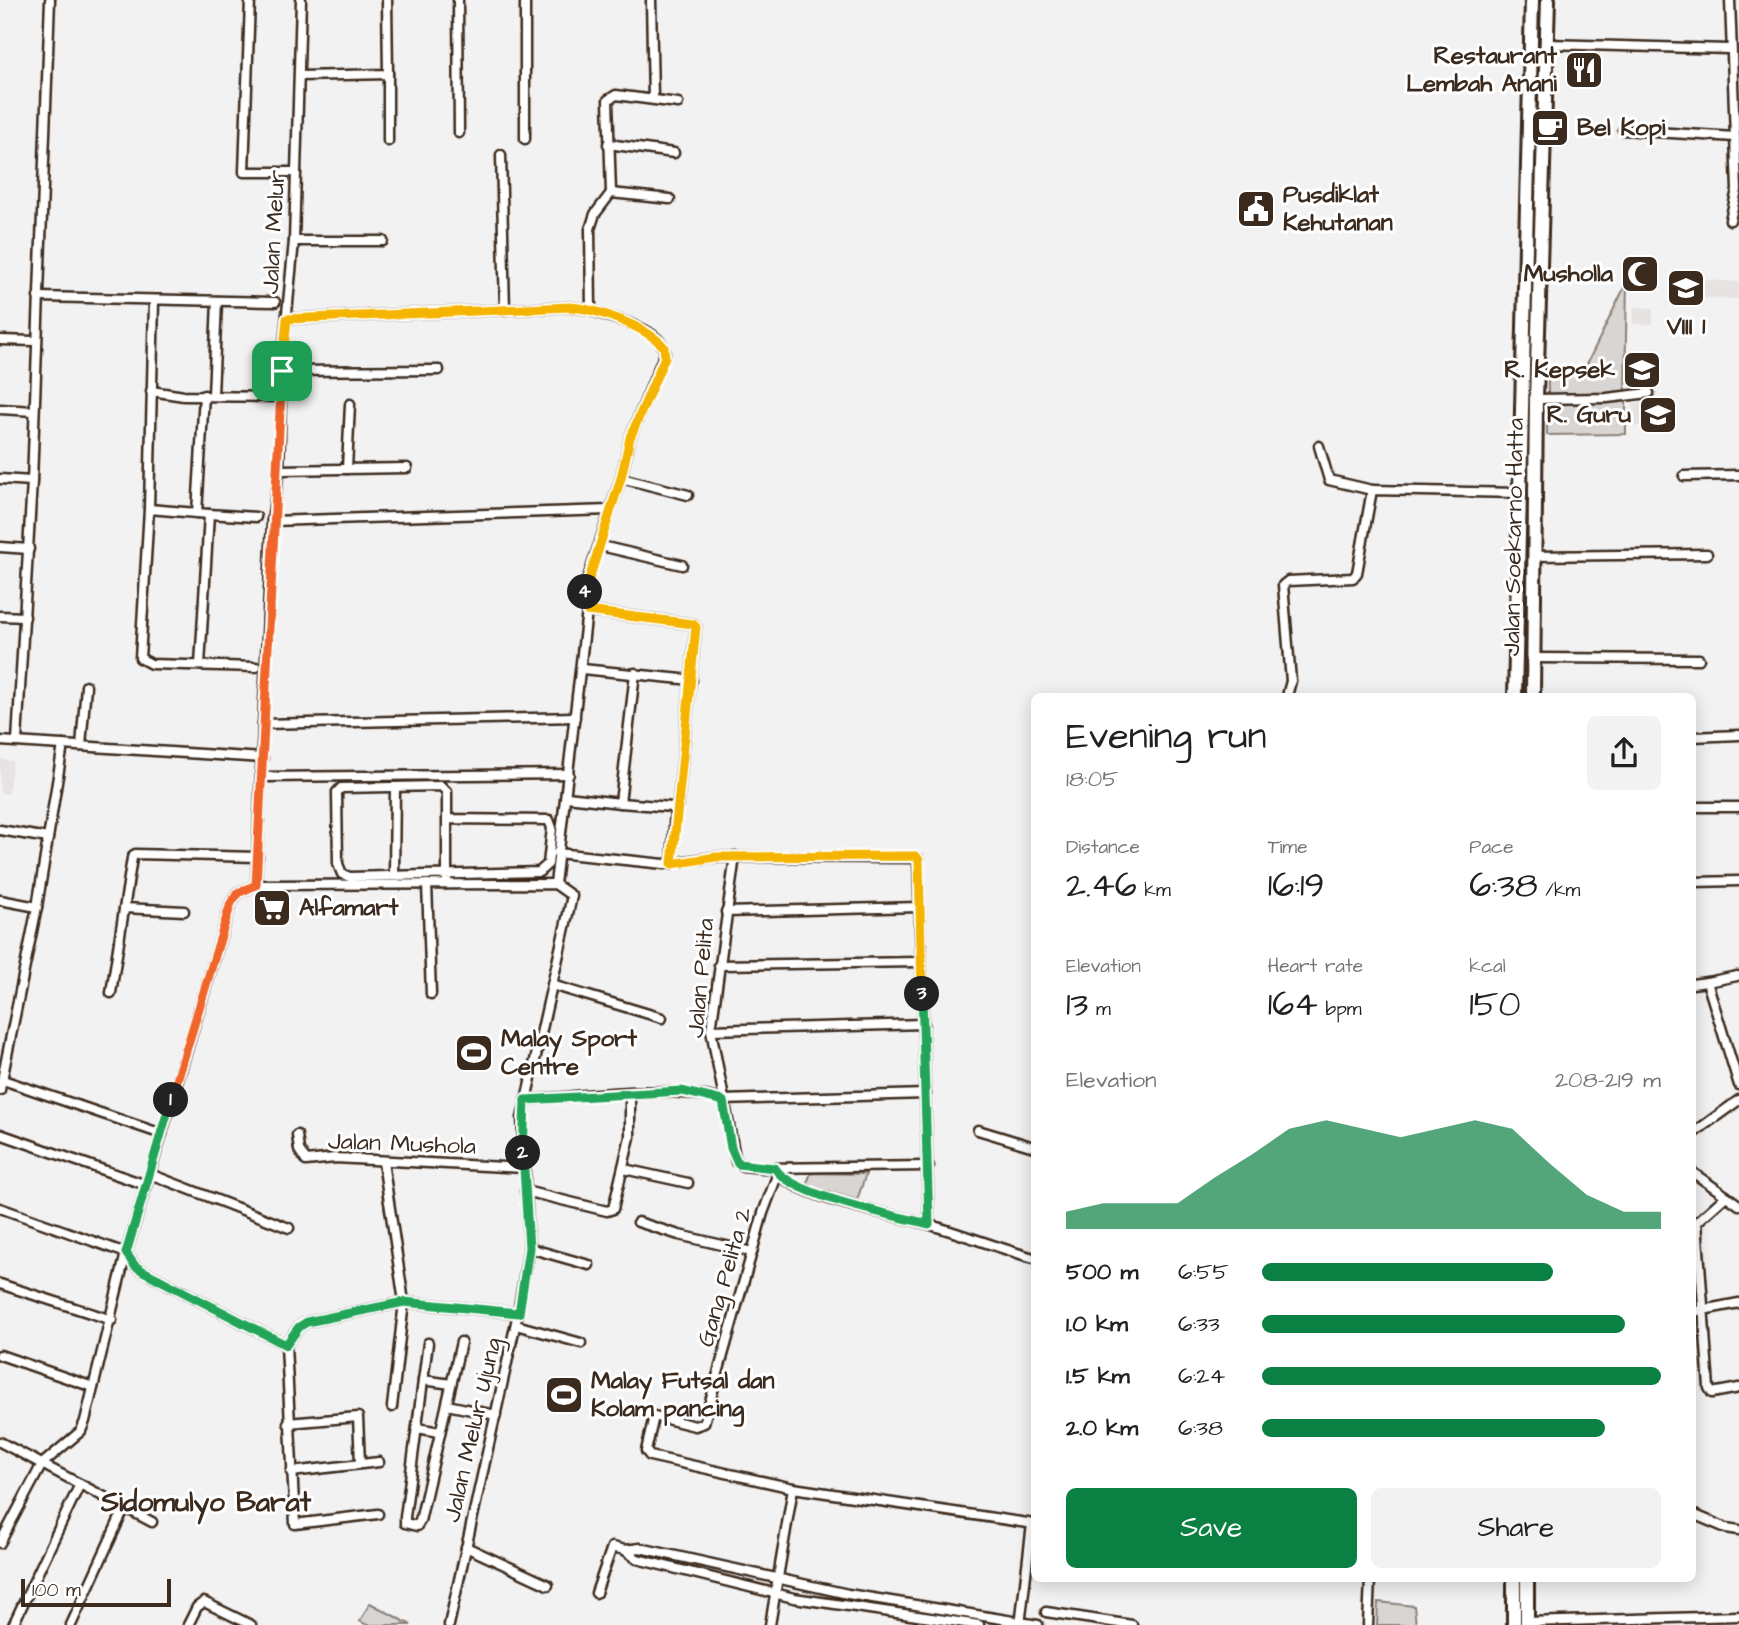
<!DOCTYPE html>
<meta charset="utf-8">
<style>
:root{--surface:#fff;--page:#f2f2f2;--text:#202124;--muted:#757577;--accent:#0b8043}
body{margin:0;font-family:"Architects Daughter",sans-serif;background:var(--page);color:var(--text);height:100vh;display:flex;flex-direction:column;font-size:26px;white-space:nowrap}
*{box-sizing:border-box;margin:0}
p{font-size:23px;color:var(--muted)}
.icon{flex:none;width:38px;height:38px;fill:none;stroke:currentColor;stroke-width:2;stroke-linecap:round;stroke-linejoin:round}
.map{position:relative;flex:1;overflow:hidden}
.panel{position:absolute;left:1031px;top:693px;width:665px;height:889px;display:flex;flex-direction:column;background:var(--surface);border-radius:10px;box-shadow:0 4px 18px #0003}
.panel>*{flex:none}
.scale{position:absolute;left:21px;bottom:18px;width:150px;box-sizing:border-box;padding-left:7px;border:4px solid #3b2a1e;border-top:0;font-size:19px;line-height:24px;white-space:nowrap;color:#3b2a1e;-webkit-text-stroke:5px #fff;paint-order:stroke}
.pin{position:absolute;display:grid;place-items:center;width:60px;height:60px;color:#fff;margin:-30px;border-radius:14px;box-shadow:0 4px 10px #0006}
.km{position:absolute;width:35px;height:35px;margin:-18px;border-radius:50%;background:#222;color:#fff;font-size:19px;line-height:35px;text-align:center}
.round{display:grid;place-items:center;flex:none;width:74px;height:74px;border-radius:10px;background:var(--page)}
.headline{display:flex;align-items:center;justify-content:space-between;height:119px;padding:0 35px}
h1{font-size:38px;font-weight:600;line-height:52px}
.stats{display:grid;grid-template-columns:repeat(3,1fr);gap:10px;height:119px;padding:7px 35px}
.stats div{display:grid;align-content:center}
.stats b{font-size:35px;font-weight:600}
.stats small{font-size:19px;font-weight:400}
.stats p{font-size:19px}
.chart{height:196px;padding:14px 35px}
.chart p{display:flex;justify-content:space-between}
.chart svg{width:100%;height:126px;margin-top:7px;fill:var(--accent);opacity:.7}
.primary-button{display:flex;gap:14px;margin-top:auto;padding:14px 35px}
.primary-button a{flex:1;height:80px;border-radius:10px;background:var(--accent);color:#fff;font-size:28px;font-weight:600;line-height:80px;text-align:center}
.primary-button a+a{background:var(--page);color:var(--text)}
ul{padding:0 35px;list-style:none;font-size:23px}
li{display:grid;grid-template-columns:112px 84px 1fr;align-items:center;height:52px}
li i{height:18px;border-radius:9px;background:var(--accent)}
.map>svg:first-child{display:block}
.built{fill:#e6e3e2}
.green{fill:#d8d5d2;stroke:#8a8078;stroke-width:2}
.lines{fill:none;stroke-linecap:round;stroke-linejoin:round}
.minor-casing{stroke:#3b2a1e;stroke-width:13}
.primary-casing{stroke:#3b2a1e;stroke-width:18}
.minor{stroke:#fff;stroke-width:8}
.primary{stroke:#fff;stroke-width:12}
.split-1-casing{stroke:#fff;stroke-width:14}
.split-2-casing{stroke:#fff;stroke-width:14}
.split-3-casing{stroke:#fff;stroke-width:14}
.split-4-casing{stroke:#fff;stroke-width:14}
.split-5-casing{stroke:#fff;stroke-width:14}
.split-1{stroke:#f0652b;stroke-width:9}
.split-2{stroke:#22a559;stroke-width:9}
.split-3{stroke:#22a559;stroke-width:9}
.split-4{stroke:#f5b400;stroke-width:9}
.split-5{stroke:#f5b400;stroke-width:9}
.labels{text-anchor:middle;dominant-baseline:central;stroke-width:6;stroke-linejoin:round;paint-order:stroke}
.poi-label{font-size:24px;font-weight:bold;fill:#3b2a1e;stroke:#fff;text-anchor:start}
.street-label{font-size:24px;fill:#3b2a1e;stroke:#fff}
.quarter-label{font-size:28px;font-weight:bold;fill:#3b2a1e;stroke:#fff}
</style>
<div class="map">
<svg width="1739" height="1625" viewBox="0 0 1739 1625">
<rect width="100%" height="100%" fill="#f3f2f2"/>
<filter id="ink" filterUnits="userSpaceOnUse"><feTurbulence type="fractalNoise" baseFrequency=".0143" numOctaves="2"/><feDisplacementMap in="SourceGraphic" scale="14" xChannelSelector="R" yChannelSelector="G"/><feConvolveMatrix kernelMatrix="1 2 1 2 8 2 1 2 1" color-interpolation-filters="sRGB"/></filter>
<g filter="url(#ink)">
<!-- built -->
<g class="built">
<polygon points="1679,278 1739,282 1738,299 1678,297"/>
<polygon points="1634,307 1653,308 1653,324 1633,324"/>
<polygon points="1633,354 1652,354 1651,377 1632,376"/>
<polygon points="1633,403 1667,404 1666,426 1633,426"/>
<polygon points="0,759 13,761 8,794 0,793"/>
</g>
<!-- green -->
<g class="green">
<polygon points="1627,282 1625,390 1612,396 1548,395 1548,371 1584,370"/>
<polygon points="1626,396 1626,434 1547,435 1547,400"/>
<polygon points="811,1173 866,1174 857,1200 806,1185"/>
<polygon points="1378,1602 1414,1606 1416,1625 1377,1625"/>
<polygon points="370,1603 411,1625 367,1625 360,1621"/>
</g>
<g class="lines">
<defs>
<g id="minor">
<polyline points="250,0 244,172 296,172"/>
<polyline points="458,0 459,133"/>
<polyline points="525,0 525,139"/>
<polyline points="651,0 653,99"/>
<polyline points="1547,44 1729,49"/>
<polyline points="388,74 388,141"/>
<polyline points="300,76 388,74 387,0"/>
<polyline points="1623,130 1735,137 1730,0"/>
<polyline points="608,144 674,153"/>
<polyline points="501,155 505,310"/>
<polyline points="611,193 670,199"/>
<polyline points="1730,220 1737,190 1735,137"/>
<polyline points="294,241 383,241"/>
<polyline points="38,297 275,302"/>
<polyline points="154,301 149,509 140,658 151,664 256,667"/>
<polyline points="287,319 571,307 591,310"/>
<polyline points="0,340 35,341"/>
<polyline points="282,371 439,370"/>
<polyline points="151,391 184,396 281,397"/>
<polyline points="213,395 217,301"/>
<polyline points="1536,399 1607,398 1649,393"/>
<polyline points="0,409 34,411"/>
<polyline points="1319,446 1329,480 1372,490"/>
<polyline points="347,469 350,404"/>
<polyline points="279,470 407,468"/>
<polyline points="1684,476 1739,475"/>
<polyline points="621,478 688,495"/>
<polyline points="0,479 32,481"/>
<polyline points="149,509 209,514 200,665"/>
<polyline points="197,513 204,395"/>
<polyline points="209,514 256,517"/>
<polyline points="272,521 610,510"/>
<polyline points="601,546 682,565"/>
<polyline points="0,547 29,549"/>
<polyline points="1533,556 1707,554"/>
<path d="M 587,611 L 585,596 L 588,578 L 621,478 L 630,438 L 665,353 C 661,327 611,319 591,310 L 590,229 L 595,214 L 611,193 L 608,100 L 616,95 L 678,103"/>
<polyline points="0,616 25,617"/>
<polyline points="1534,658 1699,659"/>
<polyline points="582,669 692,680"/>
<polyline points="1287,696 1291,681 1283,585 1288,581 1353,578 1357,573 1372,490 1519,493"/>
<polyline points="263,724 575,717"/>
<polyline points="1692,737 1739,735"/>
<polyline points="0,741 263,758"/>
<polyline points="17,741 32,481 50,0"/>
<polyline points="81,746 86,686"/>
<polyline points="263,777 569,774"/>
<polyline points="567,797 620,803 635,673"/>
<polyline points="1692,807 1739,807"/>
<polyline points="0,830 48,838"/>
<polyline points="557,853 664,864 716,857 918,858 929,1224"/>
<polyline points="735,856 711,1030 736,1162 743,1166 763,1168 929,1166"/>
<polyline points="672,864 675,807"/>
<polyline points="394,876 395,787"/>
<polyline points="1692,882 1739,881"/>
<polyline points="427,884 431,994"/>
<path d="M 447,884 C 447,854 447,823 447,792 L 441,786 L 341,788 L 337,792 L 338,864 L 342,874 L 350,877 L 539,872 L 548,864 L 552,828 L 549,820 L 447,819"/>
<polyline points="555,884 587,611 693,624 696,627 678,804 672,807 620,803"/>
<polyline points="256,885 272,521 279,470 282,365 294,241 301,0"/>
<polyline points="0,900 37,907"/>
<polyline points="124,908 184,911"/>
<polyline points="726,912 919,907"/>
<polyline points="719,965 920,962"/>
<polyline points="1707,982 1737,976"/>
<polyline points="1692,984 1707,982 1739,1085"/>
<polyline points="552,985 662,1018"/>
<polyline points="111,993 132,858 135,854 258,857"/>
<polyline points="711,1030 924,1024"/>
<polyline points="3,1080 162,1134"/>
<polyline points="0,1090 37,907 63,745"/>
<path d="M 525,1100 C 590,1096 659,1083 723,1100 L 926,1094"/>
<polyline points="978,1130 1034,1147"/>
<polyline points="0,1134 146,1185"/>
<polyline points="1692,1134 1739,1100"/>
<polyline points="297,1135 299,1150 306,1161 335,1158 524,1168"/>
<polyline points="383,1162 404,1302 392,1407"/>
<polyline points="624,1169 688,1183"/>
<path d="M 776,1171 C 796,1198 892,1214 927,1224 C 963,1234 998,1248 1034,1258"/>
<polyline points="1692,1172 1739,1205"/>
<polyline points="778,1173 763,1213 704,1423 695,1426 654,1416 646,1451 650,1456 793,1488 1034,1524"/>
<polyline points="150,1174 289,1228"/>
<polyline points="525,1191 607,1211 613,1209 630,1137 630,1094"/>
<polyline points="1726,1196 1697,1222 1709,1388 1712,1393 1739,1388"/>
<polyline points="0,1208 126,1253"/>
<polyline points="638,1222 679,1235 752,1252"/>
<polyline points="529,1248 589,1265"/>
<polyline points="126,1253 135,1266 143,1271 286,1345 299,1327 307,1322 404,1302 518,1313"/>
<polyline points="0,1284 112,1320"/>
<polyline points="1692,1312 1739,1303"/>
<polyline points="516,1325 581,1343"/>
<polyline points="428,1343 405,1517 405,1523 417,1526 420,1521 461,1342"/>
<polyline points="286,1345 295,1524 378,1514"/>
<polyline points="0,1355 93,1387"/>
<polyline points="423,1380 451,1384"/>
<polyline points="447,1405 496,1415"/>
<polyline points="288,1423 358,1417 360,1463"/>
<polyline points="417,1428 440,1432"/>
<polyline points="0,1442 152,1522"/>
<polyline points="291,1472 379,1462"/>
<polyline points="1695,1515 1726,1528 1739,1530"/>
<polyline points="0,1543 42,1464 81,1431 85,1421 126,1253 231,903 238,893 256,885 555,884 572,896 522,1118 529,1248 518,1313 449,1625"/>
<polyline points="466,1547 548,1585"/>
<polyline points="625,1550 637,1559 794,1598 979,1625"/>
<polyline points="596,1593 612,1547 625,1550 640,1548 848,1594 1038,1625"/>
<polyline points="1046,1612 1132,1625"/>
<polyline points="1527,1622 1739,1616"/>
<polyline points="13,1625 80,1484"/>
<polyline points="71,1625 125,1507"/>
<polyline points="188,1625 197,1607 204,1602 251,1625"/>
<polyline points="770,1625 793,1488"/>
<polyline points="1020,1625 1032,1524"/>
<polyline points="1368,1625 1370,1578"/>
</g>
<g id="primary">
<polyline points="1515,696 1532,0"/>
<polyline points="1533,696 1536,399 1548,0"/>
<polyline points="1514,1578 1514,1625"/>
<polyline points="1527,1625 1527,1578"/>
</g>
</defs>
<!-- minor casing -->
<use href="#minor" class="minor-casing"/>
<!-- primary casing -->
<use href="#primary" class="primary-casing"/>
<!-- minor -->
<use href="#minor" class="minor"/>
<!-- primary -->
<use href="#primary" class="primary"/>
</g>
</g>
<g class="lines" filter="url(#ink)">
<defs>
<polyline id="split-1" points="171,1100 231,903 238,893 256,885 282,371"/>
<polyline id="split-2" points="171,1100 126,1253 135,1266 143,1271 286,1345 299,1327 307,1322 404,1302 519,1313 529,1248 523,1153"/>
<path id="split-3" d="M 523,1153 L 525,1100 L 682,1091 L 723,1101 L 731,1148 L 738,1164 L 775,1168 C 789,1195 897,1216 929,1224 L 922,994"/>
<polyline id="split-4" points="585,592 587,611 693,624 696,627 672,864 716,857 916,856 919,860 922,994"/>
<path id="split-5" d="M 282,371 L 287,319 L 571,307 C 597,309 647,327 664,347 L 665,357 L 630,438 L 621,478 L 585,592"/>
</defs>
<!-- split-1 casing -->
<use href="#split-1" class="split-1-casing"/>
<!-- split-2 casing -->
<use href="#split-2" class="split-2-casing"/>
<!-- split-3 casing -->
<use href="#split-3" class="split-3-casing"/>
<!-- split-4 casing -->
<use href="#split-4" class="split-4-casing"/>
<!-- split-5 casing -->
<use href="#split-5" class="split-5-casing"/>
<!-- split-1 -->
<use href="#split-1" class="split-1"/>
<!-- split-2 -->
<use href="#split-2" class="split-2"/>
<!-- split-3 -->
<use href="#split-3" class="split-3"/>
<!-- split-4 -->
<use href="#split-4" class="split-4"/>
<!-- split-5 -->
<use href="#split-5" class="split-5"/>
</g>
<!-- icons -->
<defs>
<symbol id="restaurant-square" viewBox="-11 -11 22 22"><rect x="-9" y="-9" width="18" height="18" rx="4" fill="#3b2a1e" stroke="#fff"/><path d="M-5-6h1v4h1v-4h1v4h1v-4h1v5L-1.5 .5V6h-2V.5L-5-1ZM5-6V6H3V1.5H1.5Q1.5-4 5-6Z" fill="#fff"/></symbol>
<symbol id="cafe-square" viewBox="-11 -11 22 22"><rect x="-9" y="-9" width="18" height="18" rx="4" fill="#3b2a1e" stroke="#fff"/><path d="M-5.5-4.5H6V0H3Q3 3.5 0 3.5H-2.5Q-5.5 3.5-5.5 0ZM3-3.2v2h1.7v-2ZM-6 4.5H4V6H-6Z" fill="#fff"/></symbol>
<symbol id="civic-square" viewBox="-11 -11 22 22"><rect x="-9" y="-9" width="18" height="18" rx="4" fill="#3b2a1e" stroke="#fff"/><path d="M-.6-6.5H3V-4.5H.6V-3L4-1V1h2V6H-6V1h2V-1L-.6-3ZM-1.2 2.5V6h2.4V2.5Z" fill="#fff"/></symbol>
<symbol id="mosque-square" viewBox="-11 -11 22 22"><rect x="-9" y="-9" width="18" height="18" rx="4" fill="#3b2a1e" stroke="#fff"/><path d="M3.5-4.9A6 6 0 1 0 3.5 4.9A5 5 0 1 1 3.5-4.9Z" fill="#fff"/></symbol>
<symbol id="school-square" viewBox="-11 -11 22 22"><rect x="-9" y="-9" width="18" height="18" rx="4" fill="#3b2a1e" stroke="#fff"/><path d="M0-5L7-2L0 1L-7-2ZM-4 1L0 2.5L4 1V4Q0 6-4 4Z" fill="#fff"/></symbol>
<symbol id="university-square" viewBox="-11 -11 22 22"><rect x="-9" y="-9" width="18" height="18" rx="4" fill="#3b2a1e" stroke="#fff"/><path d="M0-5L7-2L0 1L-7-2ZM-4 1L0 2.5L4 1V4Q0 6-4 4Z" fill="#fff"/></symbol>
<symbol id="supermarket-square" viewBox="-11 -11 22 22"><rect x="-9" y="-9" width="18" height="18" rx="4" fill="#3b2a1e" stroke="#fff"/><path d="M-6-5.5h2.5l.6 2H6L4.5 2H-2.5L-4.4-4H-6ZM-1.5 3.2a1.3 1.3 0 1 0 .1 0ZM3 3.2a1.3 1.3 0 1 0 .1 0Z" fill="#fff"/></symbol>
<symbol id="stadium-square" viewBox="-11 -11 22 22"><rect x="-9" y="-9" width="18" height="18" rx="4" fill="#3b2a1e" stroke="#fff"/><path d="M0-5a6.5 5 0 1 0 0 10a6.5 5 0 1 0 0-10ZM-3.5-1.8h7v3.6h-7Z" fill="#fff"/></symbol>
</defs>
<g fill-rule="evenodd">
<use href="#restaurant-square" x="1562" y="48" width="44" height="44"/>
<use href="#cafe-square" x="1528" y="106" width="44" height="44"/>
<use href="#civic-square" x="1234" y="187" width="44" height="44"/>
<use href="#mosque-square" x="1618" y="252" width="44" height="44"/>
<use href="#school-square" x="1664" y="266" width="44" height="44"/>
<use href="#university-square" x="1620" y="348" width="44" height="44"/>
<use href="#university-square" x="1636" y="393" width="44" height="44"/>
<use href="#supermarket-square" x="250" y="886" width="44" height="44"/>
<use href="#stadium-square" x="452" y="1031" width="44" height="44"/>
<use href="#stadium-square" x="542" y="1373" width="44" height="44"/>
</g>
<g class="labels">
<!-- poi labels -->
<g class="poi-label">
<text x="1557" y="56" text-anchor="end">Restaurant<tspan x="1557" dy="28">Lembah Anani</tspan></text>
<text x="1577" y="128">Bel Kopi</text>
<text x="1283" y="195">Pusdiklat<tspan x="1283" dy="28">Kehutanan</tspan></text>
<text x="1613" y="274" text-anchor="end">Musholla</text>
<text x="1686" y="327" text-anchor="middle">VIII 1</text>
<text x="1615" y="370" text-anchor="end">R. Kepsek</text>
<text x="1631" y="415" text-anchor="end">R. Guru</text>
<text x="299" y="908">Alfamart</text>
<text x="501" y="1039">Malay Sport<tspan x="501" dy="28">Centre</tspan></text>
<text x="591" y="1381">Malay Futsal dan<tspan x="591" dy="28">Kolam pancing</tspan></text>
</g>
<!-- street labels -->
<g class="street-label">
<text transform="translate(274 232) rotate(-87)">Jalan Melur</text>
<text transform="translate(1514 537) rotate(-89)">Jalan Soekarno Hatta</text>
<text transform="translate(701 978) rotate(-85)">Jalan Pelita</text>
<text transform="translate(402 1144) rotate(2)">Jalan Mushola</text>
<text transform="translate(725 1277) rotate(-74)">Gang Pelita 2</text>
<text transform="translate(473 1430) rotate(-77)">Jalan Melur Ujung</text>
</g>
<!-- quarter labels -->
<g class="quarter-label">
<text x="206" y="1502">Sidomulyo Barat</text>
</g>
</g>
</svg>
<div class="scale">100 m</div>
<div class="pin" style="left:282px;top:371px;background:#1e9e55"><svg class="icon" aria-label="arrive" viewBox="0 0 24 24"><path d="M6 21V4h12l-3 4 3 4H6"/></svg></div>
<b class="km" style="left:171px;top:1100px">1</b>
<b class="km" style="left:523px;top:1153px">2</b>
<b class="km" style="left:922px;top:994px">3</b>
<b class="km" style="left:585px;top:592px">4</b>
<section class="panel">
<div class="headline"><div><h1>Evening run</h1><p>18:05</p></div><a class="round"><svg class="icon" aria-label="share" viewBox="0 0 24 24"><path d="M12 15V3M7 8l5-5 5 5M5 13v7h14v-7"/></svg></a></div>
<div class="stats">
<div><p>Distance</p><b>2.46<small> km</small></b></div>
<div><p>Time</p><b>16:19</b></div>
<div><p>Pace</p><b>6:38<small> /km</small></b></div>
</div>
<div class="stats">
<div><p>Elevation</p><b>13<small> m</small></b></div>
<div><p>Heart rate</p><b>164<small> bpm</small></b></div>
<div><p>kcal</p><b>150</b></div>
</div>
<div class="chart"><p><span>Elevation</span>208–219 m</p>
<svg viewBox="0 0 160 44" preserveAspectRatio="none"><path d="M0 44V38L10 35L20 35L30 35L40 26L50 18L60 9L70 6L80 9L90 12L100 9L110 6L120 9L130 21L140 32L150 38L160 38V44z"/></svg>
</div>
<ul>
<li><b>500 m</b>6:55<i style="width:73%"></i></li>
<li><b>1.0 km</b>6:33<i style="width:91%"></i></li>
<li><b>1.5 km</b>6:24<i style="width:100%"></i></li>
<li><b>2.0 km</b>6:38<i style="width:86%"></i></li>
</ul>
<div class="primary-button"><a>Save</a><a>Share</a></div>
</section>
</div>
